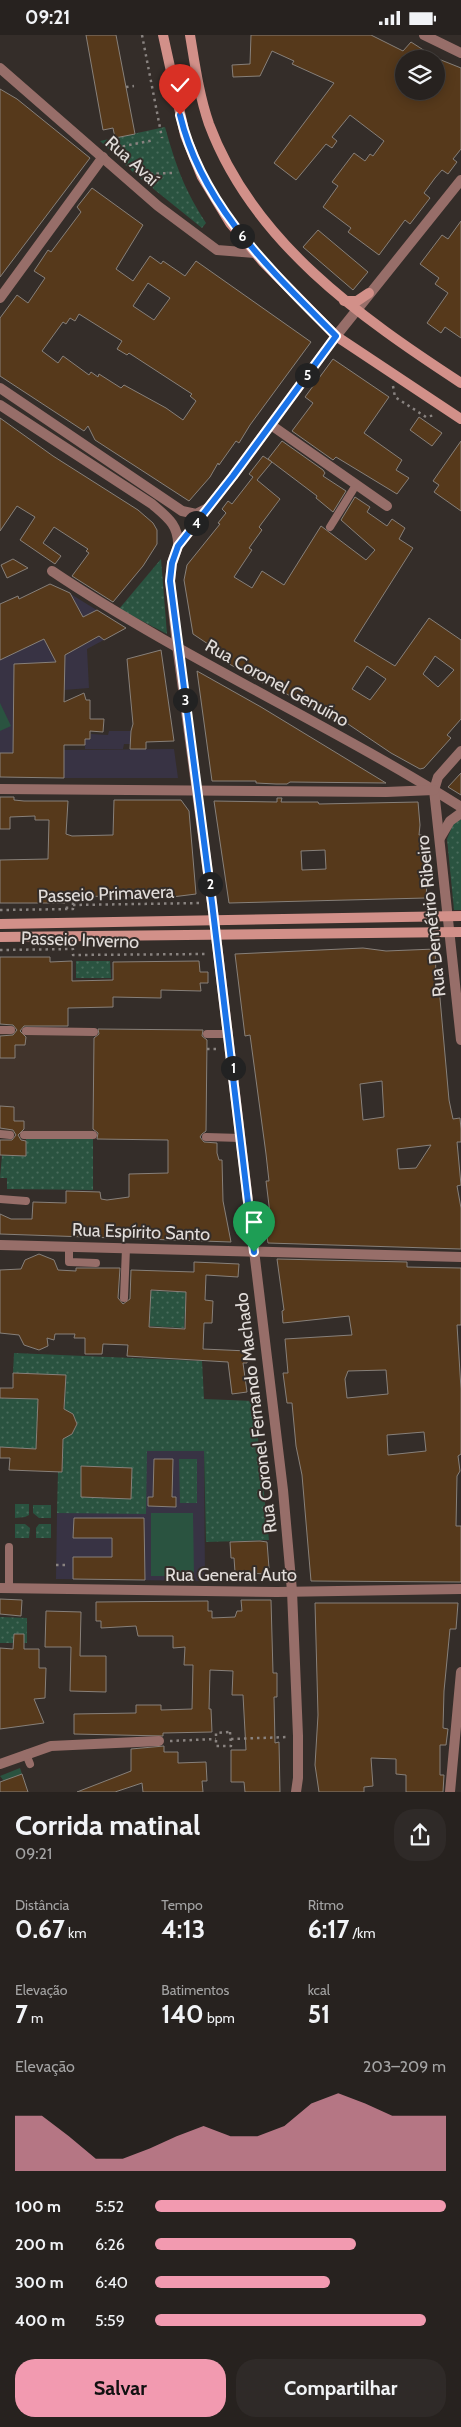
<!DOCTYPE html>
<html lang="pt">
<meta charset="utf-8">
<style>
:root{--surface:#27221f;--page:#2f2a28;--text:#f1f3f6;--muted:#a4a4a4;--line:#433f3d;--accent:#f29ab0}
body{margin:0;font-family:Cabin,sans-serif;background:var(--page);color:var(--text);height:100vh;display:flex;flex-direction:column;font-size:19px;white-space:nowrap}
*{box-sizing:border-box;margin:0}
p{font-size:16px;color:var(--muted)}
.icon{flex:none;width:28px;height:28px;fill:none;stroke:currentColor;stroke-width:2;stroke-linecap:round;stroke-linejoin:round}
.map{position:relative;height:1757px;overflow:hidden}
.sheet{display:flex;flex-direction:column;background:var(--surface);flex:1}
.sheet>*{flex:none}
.controls{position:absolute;left:395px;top:15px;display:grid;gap:10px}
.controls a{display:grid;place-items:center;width:50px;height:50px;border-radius:50%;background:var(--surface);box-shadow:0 2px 12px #0003,0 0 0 1px var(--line);font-size:25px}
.pin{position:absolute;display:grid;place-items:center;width:42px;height:42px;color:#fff;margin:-51px -21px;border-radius:50% 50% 50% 0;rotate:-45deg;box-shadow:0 0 5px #0007}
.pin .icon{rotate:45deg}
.km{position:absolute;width:25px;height:25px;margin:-12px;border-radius:50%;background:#222;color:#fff;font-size:14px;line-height:25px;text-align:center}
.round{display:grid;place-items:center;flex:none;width:52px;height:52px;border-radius:20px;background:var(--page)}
.headline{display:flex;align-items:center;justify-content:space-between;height:85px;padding:0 15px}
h1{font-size:28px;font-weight:700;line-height:38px}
.figures{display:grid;grid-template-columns:repeat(3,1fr);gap:8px;height:85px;padding:5px 15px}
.figures div{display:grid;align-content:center}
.figures b{font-size:25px;font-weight:700}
.figures small{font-size:14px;font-weight:400}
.figures p{font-size:14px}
.chart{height:140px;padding:10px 15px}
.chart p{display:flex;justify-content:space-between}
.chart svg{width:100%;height:90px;margin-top:5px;fill:var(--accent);opacity:.7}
.cta{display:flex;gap:10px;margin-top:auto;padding:10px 15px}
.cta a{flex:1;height:58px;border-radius:20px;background:var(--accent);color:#111;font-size:20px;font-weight:700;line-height:58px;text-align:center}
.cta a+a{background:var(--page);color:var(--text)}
ul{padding:0 15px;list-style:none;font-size:16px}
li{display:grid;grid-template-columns:80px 60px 1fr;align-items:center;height:38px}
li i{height:12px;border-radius:6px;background:var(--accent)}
.status{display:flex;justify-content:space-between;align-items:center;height:35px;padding:0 25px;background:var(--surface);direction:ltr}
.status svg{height:14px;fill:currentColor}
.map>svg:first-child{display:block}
.built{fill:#41342c}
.education{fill:#383344}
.grass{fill:url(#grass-tufts)}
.park{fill:url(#park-dots)}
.pitch{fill:#2a5340}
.building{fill:#56391b;stroke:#87807a;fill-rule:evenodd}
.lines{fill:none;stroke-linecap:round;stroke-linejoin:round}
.path{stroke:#898380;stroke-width:2.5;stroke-dasharray:2.5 4;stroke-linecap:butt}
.service{stroke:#976e69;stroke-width:8}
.minor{stroke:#976e69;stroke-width:10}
.tertiary{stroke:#976e69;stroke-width:10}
.secondary{stroke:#d29089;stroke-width:10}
.route-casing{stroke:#fff;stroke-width:10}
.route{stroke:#1a73e8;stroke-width:6}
.labels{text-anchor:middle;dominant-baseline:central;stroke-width:4;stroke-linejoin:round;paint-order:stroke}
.street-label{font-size:18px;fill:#e2ddda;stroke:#342d29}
</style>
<div class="status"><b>09:21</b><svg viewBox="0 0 49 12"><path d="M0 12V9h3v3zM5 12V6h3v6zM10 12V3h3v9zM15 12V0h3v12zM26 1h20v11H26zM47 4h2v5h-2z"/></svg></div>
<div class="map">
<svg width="461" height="1757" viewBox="0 0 461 1757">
<defs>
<pattern id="grass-tufts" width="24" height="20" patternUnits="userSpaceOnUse" patternTransform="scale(1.25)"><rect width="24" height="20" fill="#2a5340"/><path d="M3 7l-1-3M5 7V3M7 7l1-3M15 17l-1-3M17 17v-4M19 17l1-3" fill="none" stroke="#496b5b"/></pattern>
<pattern id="park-dots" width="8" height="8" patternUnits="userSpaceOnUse" patternTransform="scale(1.25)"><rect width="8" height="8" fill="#2a5340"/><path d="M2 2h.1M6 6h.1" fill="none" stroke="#496b5b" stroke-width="1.8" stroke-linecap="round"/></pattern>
</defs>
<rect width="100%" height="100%" fill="#342d29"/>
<!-- built -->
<polygon class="built" points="0,991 94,994 93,1104 0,1103"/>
<!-- education -->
<g class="education">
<polygon points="69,558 126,593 87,614 89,653 64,655 64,715 174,714 178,743 64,743 64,721 35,721 36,743 0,742 0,569 18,561 27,581"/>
<polygon points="109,696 131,696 130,709 124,709 123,714 85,714 85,704 91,704 91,699 108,700"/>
<polygon points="147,1416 204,1416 205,1546 56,1544 57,1478 74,1478"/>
</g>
<!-- grass -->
<polygon class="grass" points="20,1733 22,1739 4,1746 0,1741"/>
<!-- park -->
<g class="park">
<path d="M 165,92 C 176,131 184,154 206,188 L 202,193 L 135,139 L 100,106 Z"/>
<polygon points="161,524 167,599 119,574"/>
<polygon points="461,784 461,875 454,875 447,804 454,787"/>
<polygon points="76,926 110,926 111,943 76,943"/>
<polygon points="26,1103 93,1104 93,1155 7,1154 7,1143 0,1143 2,1120 25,1121"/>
<polygon points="151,1256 186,1257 184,1293 149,1291"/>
<polygon points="14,1318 202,1326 204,1364 254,1366 269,1505 206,1507 204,1416 147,1416 146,1479 57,1478 58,1437 62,1437 63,1402 72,1399 77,1389 73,1379 64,1376 66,1340 13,1338"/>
<polygon points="0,1363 38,1364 36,1414 0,1412"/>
<polygon points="179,1424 197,1424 197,1468 180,1468"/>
<polygon points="15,1469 29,1469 29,1480 25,1482 15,1483"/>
<polygon points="33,1470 51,1470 51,1483 39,1483 33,1478"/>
<polygon points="15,1489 25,1489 30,1493 29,1503 15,1503"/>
<polygon points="39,1489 51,1489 51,1503 36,1503 36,1493"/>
<polygon points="0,1582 27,1583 27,1608 0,1608"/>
</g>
<!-- pitch -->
<g class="pitch">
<polygon points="0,668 11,691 0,696"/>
<polygon points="151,1478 193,1478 194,1541 151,1541"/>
</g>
<!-- building -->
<g class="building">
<polygon points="86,0 116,0 135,99 115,103 113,93 103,95"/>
<path d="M 251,0 L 371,0 L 403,16 L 411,7 L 436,23 L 461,33 L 461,114 L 453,124 L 457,127 L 448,139 L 442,135 L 435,143 L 424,158 L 430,163 L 410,189 L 405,185 L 379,220 L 348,197 L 351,193 L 323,172 L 338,151 L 332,147 L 354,118 L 365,126 L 370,119 L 373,121 L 384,106 L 350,80 L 332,102 L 337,106 L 332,113 L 326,109 L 296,145 L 274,128 L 334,48 L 292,29 L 294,26 L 272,16 L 260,41 L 233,42 L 232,30 L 250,29 ZM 404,24 L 436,24 L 436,56 L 404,56 Z"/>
<polygon points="0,54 17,64 90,123 0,242"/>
<path d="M 92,153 L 143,190 L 116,234 L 133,246 L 150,221 L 161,229 L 163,226 L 185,241 L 196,226 L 311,307 L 250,390 L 239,408 L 236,406 L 219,430 L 218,428 L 210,442 L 189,466 L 95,405 L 88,391 L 84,396 L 0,341 L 0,283 L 17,260 L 28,268 L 45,243 L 34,236 L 48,215 L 51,217 L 81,177 L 77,172 ZM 148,248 L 170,263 L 154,285 L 133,271 ZM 79,279 L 122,306 L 117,314 L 127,320 L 129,318 L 192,359 L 190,361 L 196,366 L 183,385 L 166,373 L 124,350 L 121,353 L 99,339 L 98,342 L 91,337 L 89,340 L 63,321 L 58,328 L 42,316 L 63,287 L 66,289 L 70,283 L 75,286 Z"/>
<polygon points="461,186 461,303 445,292 441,298 427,288 448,258 435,249 439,243 420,229 442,200 448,204"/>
<polygon points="318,195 368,237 353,255 303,212"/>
<polygon points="333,324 389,362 364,398 402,425 396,435 409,443 397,459 336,422 333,425 292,396 313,368 305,362"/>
<polygon points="419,382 442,398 432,411 410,395"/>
<polygon points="0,383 53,421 138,475 153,488 157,495 157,509 143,531 113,567 72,541 89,518 86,516 88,514 54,492 43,508 61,521 55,529 20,505 35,482 17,471 0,496"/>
<polygon points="282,406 323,435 325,438 323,441 346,456 333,477 316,463 317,461 268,424"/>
<polygon points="461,406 461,476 434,457 439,450 433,446"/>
<path d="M 263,421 L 272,427 L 257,445 L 280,464 L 259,492 L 262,495 L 249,513 L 252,515 L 234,542 L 252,553 L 262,536 L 284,550 L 321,491 L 366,525 L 375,515 L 341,485 L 355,462 L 370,472 L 367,477 L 387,491 L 392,484 L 405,493 L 399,504 L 413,513 L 354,606 L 395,631 L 429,583 L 461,605 L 461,684 L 447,700 L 451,703 L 424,733 L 420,734 L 391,718 L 345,687 L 344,690 L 311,671 L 310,673 L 282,656 L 284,653 L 265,643 L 263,648 L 224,626 L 226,621 L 193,599 L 184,545 L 187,530 L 220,489 L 218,488 L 226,478 L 222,474 L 228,466 L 232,469 L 253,442 L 249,439 ZM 435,621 L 454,635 L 438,652 L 423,639 ZM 367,631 L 386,644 L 370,665 L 352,654 Z"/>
<polygon points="13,524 28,533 7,543 1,530"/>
<polygon points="50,549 70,558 83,582 97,575 126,593 104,605 99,601 65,620 64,667 84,658 86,665 90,665 90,684 104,684 103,697 90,696 90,704 85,704 85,710 64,710 64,743 0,742 0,718 13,718 14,629 56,627 44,604 0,625 0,569 18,561 19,564"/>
<polygon points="161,615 174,706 146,707 146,714 130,714 131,696 133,689 127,624"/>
<polygon points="197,636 261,672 386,748 290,747 287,749 276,749 256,748 256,746 212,746"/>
<polygon points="461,738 461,760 448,752"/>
<polygon points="0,762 14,762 14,765 24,766 68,766 66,799 72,801 113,800 114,765 181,765 189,776 196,859 172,862 64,861 65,868 0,868 0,825 48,824 49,785 35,785 35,781 10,782 10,794 0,794"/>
<path d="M 277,763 L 282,763 L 281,767 L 318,767 L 319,769 L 418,767 L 420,790 L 419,800 L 422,800 L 423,810 L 421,810 L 427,847 L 426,863 L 229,868 L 214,766 L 277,767 ZM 325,815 L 326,834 L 302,835 L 301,816 Z"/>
<path d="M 363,913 L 386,916 L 435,914 L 436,940 L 439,940 L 440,951 L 439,952 L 449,1065 L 453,1084 L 460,1083 L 461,1094 L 461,1107 L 457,1107 L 461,1150 L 457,1151 L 461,1173 L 461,1214 L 268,1208 L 266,1196 L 272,1195 L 266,1146 L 269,1146 L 266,1119 L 250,1000 L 245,1001 L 235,919 ZM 382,1046 L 384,1082 L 363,1085 L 360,1049 ZM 431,1110 L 416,1133 L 399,1134 L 397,1114 Z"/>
<polygon points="0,922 50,922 50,927 72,926 72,946 113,945 113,927 199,926 200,937 208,937 208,948 200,948 201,956 161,955 161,963 113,962 113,972 68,973 68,991 24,991 20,996 26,1002 25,1010 15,1010 15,1023 0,1023 0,1001 13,1000 17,995 13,990 0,989"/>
<polygon points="98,994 203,995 202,1001 207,1005 206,1096 202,1099 200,1102 204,1107 217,1108 217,1118 219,1125 222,1125 223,1166 231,1207 0,1199 0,1179 11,1184 32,1184 33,1167 66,1168 66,1156 100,1157 101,1164 107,1165 129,1162 129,1139 168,1138 168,1105 97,1104 98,1098 93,1094 94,1003 99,999"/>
<polygon points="0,1071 14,1072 14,1086 24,1086 24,1094 18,1100 21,1105 26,1106 26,1121 0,1120 0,1105 12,1105 16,1100 13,1095 0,1093"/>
<path d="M 39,1219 L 54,1225 L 58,1235 L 76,1236 L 76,1233 L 120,1233 L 118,1263 L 123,1269 L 130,1264 L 131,1235 L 194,1237 L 194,1227 L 239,1229 L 238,1242 L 206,1240 L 205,1265 L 213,1266 L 212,1288 L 204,1288 L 203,1314 L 248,1316 L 247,1328 L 243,1328 L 247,1357 L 232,1359 L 228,1327 L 127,1321 L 128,1310 L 103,1309 L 102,1319 L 85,1319 L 85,1303 L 74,1303 L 75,1299 L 55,1299 L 54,1305 L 47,1303 L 48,1311 L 39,1315 L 24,1310 L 19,1300 L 0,1298 L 0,1235 L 21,1234 L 25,1225 ZM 151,1255 L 186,1257 L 185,1294 L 149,1292 Z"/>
<path d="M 277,1224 L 407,1227 L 407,1232 L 461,1233 L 461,1290 L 457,1290 L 461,1354 L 461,1419 L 458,1421 L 460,1436 L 457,1441 L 456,1491 L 461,1491 L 461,1547 L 311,1546 L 302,1440 L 296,1411 L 292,1368 L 287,1368 L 283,1338 L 288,1338 L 285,1304 L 352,1300 L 349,1281 L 283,1288 L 282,1276 L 284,1275 ZM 386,1335 L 388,1359 L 347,1363 L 345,1344 L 348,1336 ZM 424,1397 L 426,1416 L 388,1420 L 387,1400 Z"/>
<polygon points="13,1338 66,1340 64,1374 73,1379 77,1389 72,1399 63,1404 62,1437 9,1435 10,1423 0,1423 0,1412 36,1414 38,1364 0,1363 0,1353 13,1353"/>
<polygon points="154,1424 173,1424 172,1462 176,1462 176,1472 148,1471 148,1462 153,1462"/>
<polygon points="81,1431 132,1433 131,1464 81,1462"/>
<polygon points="74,1483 144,1483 145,1545 73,1544 73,1522 112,1522 112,1503 73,1503"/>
<polygon points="260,1506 267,1507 269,1533 265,1533 265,1539 235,1537 234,1523 231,1523 230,1507"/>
<polygon points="0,1564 22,1565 21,1581 0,1579"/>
<polygon points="241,1565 271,1565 273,1638 277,1638 277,1662 274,1662 275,1708 279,1707 280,1757 245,1757 244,1747 231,1747 231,1715 246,1715 243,1660 232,1660 233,1636 210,1635 209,1674 211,1674 212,1697 163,1698 163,1701 74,1699 74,1679 136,1678 136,1670 161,1670 161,1675 192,1674 193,1630 184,1630 185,1612 173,1613 173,1601 138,1601 136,1591 101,1593 101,1586 96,1586 96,1567 208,1566 208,1576 212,1576 212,1583 235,1582 237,1576 242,1576"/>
<polygon points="315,1568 458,1568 456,1594 450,1594 444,1656 443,1693 448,1694 446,1710 440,1710 440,1740 444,1740 443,1757 406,1757 406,1740 396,1739 396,1724 371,1723 373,1751 364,1752 364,1757 319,1757 315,1730 318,1680"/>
<polygon points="46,1576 81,1577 80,1621 106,1621 106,1657 70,1656 71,1612 45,1612"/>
<polygon points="14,1599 24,1599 24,1614 39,1614 39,1633 46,1633 45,1663 34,1664 44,1688 0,1694 0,1613 13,1614"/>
<polygon points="164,1711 164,1717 178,1717 178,1728 206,1727 207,1746 202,1746 203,1757 143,1757 142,1748 115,1757 77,1757 131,1736 131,1714"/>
<polygon points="22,1739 28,1757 0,1757 0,1747"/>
</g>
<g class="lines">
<!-- path -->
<g class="path">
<polyline points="142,0 162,103"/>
<polyline points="126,52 134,51"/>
<polyline points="110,114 154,105"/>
<polyline points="137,139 173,138"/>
<polyline points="393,351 395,362 426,382 435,380"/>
<polyline points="73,870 201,868"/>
<polyline points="67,874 67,864 73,864 73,870"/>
<polyline points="0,875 73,874 73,870"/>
<polyline points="0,915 73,914 73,920 207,919"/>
<polyline points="207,1014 218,1014"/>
<polyline points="56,1530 65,1530"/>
<polygon points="230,1697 231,1711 216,1711 216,1698"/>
<polyline points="231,1704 289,1702"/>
<polyline points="170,1706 216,1704"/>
</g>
<!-- service -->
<g class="service">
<polyline points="330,492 356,450"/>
<polyline points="0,995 11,995"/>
<polyline points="26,996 94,997"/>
<polyline points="207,999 229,999"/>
<polyline points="0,1099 10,1100"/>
<polyline points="24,1100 93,1100"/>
<polyline points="206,1102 241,1103"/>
<polyline points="0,1164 26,1166"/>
<polyline points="69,1211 69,1227 96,1228"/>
<polyline points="124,1263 126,1213"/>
<polyline points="9,1554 9,1512"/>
<polyline points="26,1719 30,1729"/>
</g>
<!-- minor -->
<g class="minor">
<polyline points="424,0 461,18"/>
<polyline points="0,33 158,171 217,215 255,218"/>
<polyline points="0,263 103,122"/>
<polyline points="271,390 387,471"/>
<path d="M 52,536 C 183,624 328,688 461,772"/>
<polyline points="440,803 450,786 461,778"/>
<polyline points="0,1210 461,1222"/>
<polyline points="0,1553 277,1557 461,1554"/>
<polyline points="0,1729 51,1711 159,1706"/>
</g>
<!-- tertiary -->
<g class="tertiary">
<polyline points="0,353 182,476 196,479 206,474"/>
<path d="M 0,370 L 152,469 C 167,482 179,490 178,511"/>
<polyline points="461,716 438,742 434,755 461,1005"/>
<polyline points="0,754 386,757 434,755"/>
<polyline points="296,1757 298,1743 298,1701 292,1556 283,1455 212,868 177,610 170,546 172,528 178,511 233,441 336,301 461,145"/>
<polyline points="450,1757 461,1637"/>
</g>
<!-- secondary -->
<g class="secondary">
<polyline points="163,0 185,100 202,142 230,188 263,227 336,301 461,384"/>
<path d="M 190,0 C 195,30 199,60 209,89 C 253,207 360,282 461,348"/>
<polyline points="344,266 357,266 369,258"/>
<polyline points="0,889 461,881"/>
<polyline points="0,902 461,897"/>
</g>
</g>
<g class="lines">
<defs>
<path id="route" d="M 180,80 C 202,172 272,236 336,301 L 233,441 L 178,511 L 172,528 L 170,546 L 212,868 L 254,1217"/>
</defs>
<!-- route casing -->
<use href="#route" class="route-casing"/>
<!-- route -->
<use href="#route" class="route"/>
</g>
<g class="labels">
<!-- street labels -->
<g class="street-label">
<text transform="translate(132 126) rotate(42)">Rua Avaí</text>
<text transform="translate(277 648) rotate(29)">Rua Coronel Genuíno</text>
<text transform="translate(106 859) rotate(-2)">Passeio Primavera</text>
<text transform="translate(431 881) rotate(-96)">Rua Demétrio Ribeiro</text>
<text transform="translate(80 905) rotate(2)">Passeio Inverno</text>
<text transform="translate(141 1197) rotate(2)">Rua Espírito Santo</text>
<text transform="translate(256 1378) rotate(-97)">Rua Coronel Fernando Machado</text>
<text x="231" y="1540">Rua General Auto</text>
</g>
</g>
</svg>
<div class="controls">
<a><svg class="icon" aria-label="layers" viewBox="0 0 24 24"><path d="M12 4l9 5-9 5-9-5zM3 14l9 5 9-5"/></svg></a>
</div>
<div class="pin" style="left:254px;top:1217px;background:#1e9e55"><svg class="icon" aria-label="arrive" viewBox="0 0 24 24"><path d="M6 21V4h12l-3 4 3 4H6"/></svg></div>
<div class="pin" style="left:180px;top:80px;background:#d93025"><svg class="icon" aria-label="check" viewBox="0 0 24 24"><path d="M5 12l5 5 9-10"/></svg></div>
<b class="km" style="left:233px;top:1033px">1</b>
<b class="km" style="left:210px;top:849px">2</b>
<b class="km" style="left:185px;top:665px">3</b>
<b class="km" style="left:196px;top:488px">4</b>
<b class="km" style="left:307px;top:340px">5</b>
<b class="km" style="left:242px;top:201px">6</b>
</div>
<section class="sheet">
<div class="headline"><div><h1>Corrida matinal</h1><p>09:21</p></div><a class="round"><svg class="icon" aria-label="share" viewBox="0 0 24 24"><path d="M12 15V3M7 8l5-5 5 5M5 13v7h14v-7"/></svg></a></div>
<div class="figures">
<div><p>Distância</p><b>0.67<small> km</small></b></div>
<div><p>Tempo</p><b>4:13</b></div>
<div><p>Ritmo</p><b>6:17<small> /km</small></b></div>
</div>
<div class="figures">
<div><p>Elevação</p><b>7<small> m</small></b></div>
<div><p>Batimentos</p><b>140<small> bpm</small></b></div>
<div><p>kcal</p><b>51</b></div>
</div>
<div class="chart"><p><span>Elevação</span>203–209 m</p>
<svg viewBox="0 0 160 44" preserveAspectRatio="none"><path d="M0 44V17L10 17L20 27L30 38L40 38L50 33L60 27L70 22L80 27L90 27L100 22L110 11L120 6L130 11L140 17L150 17L160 17V44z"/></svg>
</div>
<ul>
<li><b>100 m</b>5:52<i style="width:100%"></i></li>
<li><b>200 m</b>6:26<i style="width:69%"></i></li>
<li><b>300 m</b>6:40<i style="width:60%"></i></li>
<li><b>400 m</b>5:59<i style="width:93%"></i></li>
</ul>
<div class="cta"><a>Salvar</a><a>Compartilhar</a></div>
</section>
